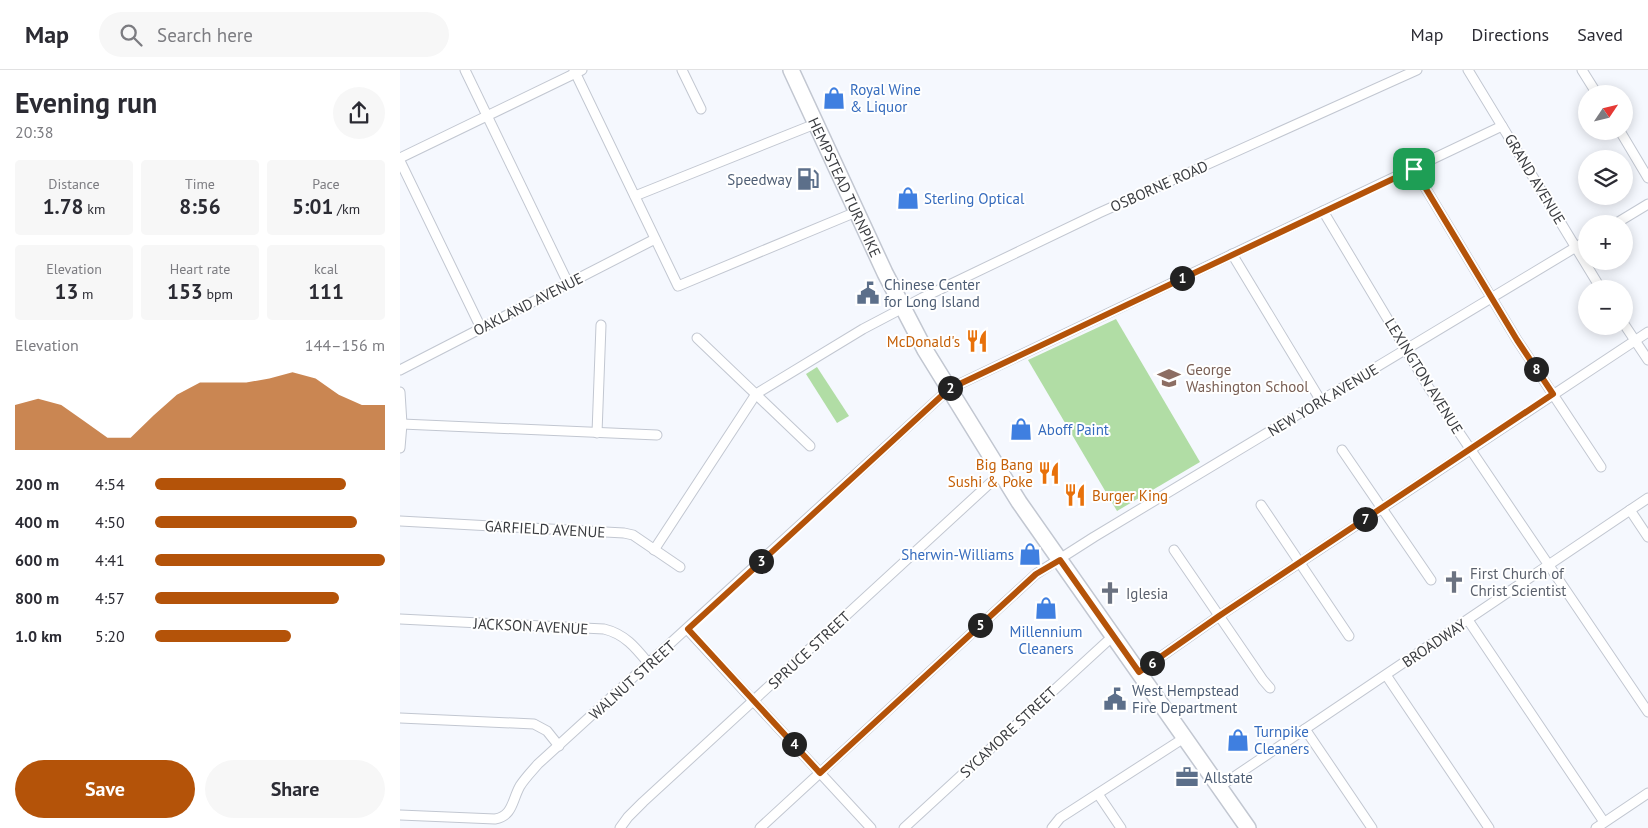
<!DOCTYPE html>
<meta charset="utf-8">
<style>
:root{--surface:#fff;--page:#f7f7f7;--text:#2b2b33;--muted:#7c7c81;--line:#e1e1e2;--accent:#b45309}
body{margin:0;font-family:"PT Sans",sans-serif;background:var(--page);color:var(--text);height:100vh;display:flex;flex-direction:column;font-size:19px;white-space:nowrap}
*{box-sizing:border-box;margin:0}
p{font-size:16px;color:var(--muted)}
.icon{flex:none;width:28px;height:28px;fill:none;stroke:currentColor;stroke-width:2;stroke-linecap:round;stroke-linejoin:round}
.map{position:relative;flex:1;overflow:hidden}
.side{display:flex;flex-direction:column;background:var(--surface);width:400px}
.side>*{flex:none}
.needle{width:32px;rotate:55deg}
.controls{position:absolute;left:1178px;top:15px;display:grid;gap:10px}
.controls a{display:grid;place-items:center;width:55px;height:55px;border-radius:50%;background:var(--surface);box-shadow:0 2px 12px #0003;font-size:25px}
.pin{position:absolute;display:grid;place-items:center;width:42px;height:42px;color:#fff;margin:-21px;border-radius:10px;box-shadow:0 2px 8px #0006}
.km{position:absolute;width:25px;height:25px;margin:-12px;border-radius:50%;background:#222;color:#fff;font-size:14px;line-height:25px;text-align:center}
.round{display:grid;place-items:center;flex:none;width:52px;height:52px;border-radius:26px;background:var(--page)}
.summary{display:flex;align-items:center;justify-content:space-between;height:85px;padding:0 15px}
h1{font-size:28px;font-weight:700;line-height:38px}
.stats{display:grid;grid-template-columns:repeat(3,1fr);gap:8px;height:85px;padding:5px 15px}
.stats div{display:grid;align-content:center;border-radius:5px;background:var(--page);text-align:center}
.stats b{font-size:21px;font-weight:700}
.stats small{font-size:14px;font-weight:400}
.stats p{font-size:14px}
.chart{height:140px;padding:10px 15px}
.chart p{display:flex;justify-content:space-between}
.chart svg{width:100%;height:90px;margin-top:5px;fill:var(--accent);opacity:.7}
.button{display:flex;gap:10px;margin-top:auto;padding:10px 15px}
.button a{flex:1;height:58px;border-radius:30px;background:var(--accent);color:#fff;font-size:20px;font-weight:700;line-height:58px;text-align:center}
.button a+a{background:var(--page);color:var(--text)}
ul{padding:0 15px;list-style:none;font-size:16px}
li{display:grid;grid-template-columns:80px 60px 1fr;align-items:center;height:38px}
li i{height:12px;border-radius:6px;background:var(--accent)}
header{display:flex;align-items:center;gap:30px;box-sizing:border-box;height:70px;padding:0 25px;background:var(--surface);border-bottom:1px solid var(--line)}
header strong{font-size:24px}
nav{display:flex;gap:28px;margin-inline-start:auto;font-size:18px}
.search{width:350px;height:45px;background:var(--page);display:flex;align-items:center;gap:12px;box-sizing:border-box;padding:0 18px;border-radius:28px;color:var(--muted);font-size:19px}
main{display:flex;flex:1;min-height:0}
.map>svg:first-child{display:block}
.green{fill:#b1dda5}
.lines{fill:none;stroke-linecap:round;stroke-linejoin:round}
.minor-casing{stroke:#c2c7d1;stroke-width:11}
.primary-casing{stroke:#c2c7d1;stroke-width:18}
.minor{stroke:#fff;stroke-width:9}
.primary{stroke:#fff;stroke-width:15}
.route-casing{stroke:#fff;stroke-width:10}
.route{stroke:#b45309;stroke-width:6}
.labels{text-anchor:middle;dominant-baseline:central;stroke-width:4;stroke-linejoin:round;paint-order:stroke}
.shop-label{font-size:15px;fill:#366cbe;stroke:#fff;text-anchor:start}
.service-label{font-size:15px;fill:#4e5e75;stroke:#fff;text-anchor:start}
.street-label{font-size:15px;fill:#3b3d41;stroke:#fff}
.food-label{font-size:15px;fill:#c56008;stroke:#fff;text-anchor:end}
.education-label{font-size:15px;fill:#785e54;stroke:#fff;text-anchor:start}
.worship-label{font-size:15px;fill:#5b616d;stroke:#fff;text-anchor:start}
</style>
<header>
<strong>Map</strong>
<div class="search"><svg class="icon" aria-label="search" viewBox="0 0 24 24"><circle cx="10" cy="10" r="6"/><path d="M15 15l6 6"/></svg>Search here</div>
<nav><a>Map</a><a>Directions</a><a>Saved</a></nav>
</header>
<main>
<section class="side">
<div class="summary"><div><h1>Evening run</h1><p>20:38</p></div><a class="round"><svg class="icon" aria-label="share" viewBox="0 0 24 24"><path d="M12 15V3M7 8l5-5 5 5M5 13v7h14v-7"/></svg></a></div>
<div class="stats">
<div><p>Distance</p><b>1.78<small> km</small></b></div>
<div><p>Time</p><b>8:56</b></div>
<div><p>Pace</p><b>5:01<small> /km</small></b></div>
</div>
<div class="stats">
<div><p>Elevation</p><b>13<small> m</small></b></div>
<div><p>Heart rate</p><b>153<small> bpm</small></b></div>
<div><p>kcal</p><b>111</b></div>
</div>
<div class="chart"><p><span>Elevation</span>144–156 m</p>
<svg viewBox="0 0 160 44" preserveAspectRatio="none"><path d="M0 44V22L10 19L20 22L30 30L40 38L50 38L60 27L70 17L80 11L90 11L100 11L110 9L120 6L130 9L140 17L150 22L160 22V44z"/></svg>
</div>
<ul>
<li><b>200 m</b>4:54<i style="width:83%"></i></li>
<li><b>400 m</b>4:50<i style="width:88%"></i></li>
<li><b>600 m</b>4:41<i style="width:100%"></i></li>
<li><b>800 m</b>4:57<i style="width:80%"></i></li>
<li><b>1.0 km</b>5:20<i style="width:59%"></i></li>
</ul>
<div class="button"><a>Save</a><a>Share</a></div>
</section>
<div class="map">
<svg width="1248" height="758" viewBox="0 0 1248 758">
<rect width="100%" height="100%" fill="#f5f8fe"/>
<!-- green -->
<g class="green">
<polygon points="716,249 800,392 717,441 628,290"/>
<polygon points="417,297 449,346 437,353 406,304"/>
</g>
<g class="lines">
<defs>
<g id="minor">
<polyline points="65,0 168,213"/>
<polyline points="174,0 278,216 456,142"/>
<polyline points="282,0 301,39"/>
<polyline points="1068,0 1201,219"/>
<polyline points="1182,0 1197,24"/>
<polyline points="1220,61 1248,108"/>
<polyline points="0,88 182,0"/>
<polyline points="0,91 81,258"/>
<polyline points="1014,99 1117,270 1201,397"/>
<polyline points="235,126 415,54"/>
<polyline points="923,141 1029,318 1248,642"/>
<polyline points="1215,154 1248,134"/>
<polyline points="832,184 921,331"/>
<polyline points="1224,254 1248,290"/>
<polyline points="297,268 410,376"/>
<polyline points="0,300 255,169"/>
<polyline points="0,322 2,354 0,378"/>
<polyline points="2,354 257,365"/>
<polyline points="197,363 201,255"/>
<polyline points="942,380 1031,510"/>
<polyline points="861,435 949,566"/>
<polyline points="1230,440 1248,467"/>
<polyline points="0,451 224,463 233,465 280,497"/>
<polyline points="254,480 356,324 463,259 522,228 699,143 1017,0"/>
<polyline points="774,480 863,610 870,618"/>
<path d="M 0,549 L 204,559 C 225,564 236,578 249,594"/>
<polyline points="1068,550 1204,752"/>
<polyline points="287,559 471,758"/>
<polyline points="739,602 819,546 1248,262"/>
<polyline points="986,605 1089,758"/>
<polyline points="0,648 134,654 147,661 159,676"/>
<polyline points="905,659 972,758"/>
<polyline points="819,717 1248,428"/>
<polyline points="698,724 721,758"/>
<path d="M 0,745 L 95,749 C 113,746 112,730 120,716 C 125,708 132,701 138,694 L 549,319 L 1102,56"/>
<polyline points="220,758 228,747 243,732 601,403"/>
<polyline points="360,758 636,504 694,467 1186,171"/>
<polyline points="504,758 713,566"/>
<polyline points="652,758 660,748 784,668"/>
<polyline points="1196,758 1248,723"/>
</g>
<g id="primary">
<path id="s1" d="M 391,0 L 485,203 L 525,280 L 619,432 L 848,758"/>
</g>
</defs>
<!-- minor casing -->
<use href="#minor" class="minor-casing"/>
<!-- primary casing -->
<use href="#primary" class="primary-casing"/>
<!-- minor -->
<use href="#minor" class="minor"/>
<!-- primary -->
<use href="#primary" class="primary"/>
</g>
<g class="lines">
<defs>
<polygon id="route" points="1014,99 1117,270 1153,324 819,546 739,602 660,490 636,504 420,703 288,559 549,319"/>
</defs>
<!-- route casing -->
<use href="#route" class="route-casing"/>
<!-- route -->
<use href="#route" class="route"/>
</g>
<!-- icons -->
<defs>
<symbol id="shop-bare" viewBox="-9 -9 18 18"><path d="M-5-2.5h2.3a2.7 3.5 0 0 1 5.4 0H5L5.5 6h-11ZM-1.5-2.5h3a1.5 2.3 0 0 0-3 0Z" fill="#3f7fe0" stroke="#fff" stroke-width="2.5" paint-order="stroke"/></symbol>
<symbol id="fuel-bare" viewBox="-9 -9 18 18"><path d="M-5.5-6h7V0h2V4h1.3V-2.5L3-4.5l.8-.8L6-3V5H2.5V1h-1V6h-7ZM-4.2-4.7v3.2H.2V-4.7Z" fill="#5c6f8a" stroke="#fff" stroke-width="2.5" paint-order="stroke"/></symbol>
<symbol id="civic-bare" viewBox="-9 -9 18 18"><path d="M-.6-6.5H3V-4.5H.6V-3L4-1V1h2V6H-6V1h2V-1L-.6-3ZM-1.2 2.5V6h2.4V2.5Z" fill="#5c6f8a" stroke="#fff" stroke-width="2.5" paint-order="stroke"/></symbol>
<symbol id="restaurant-bare" viewBox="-9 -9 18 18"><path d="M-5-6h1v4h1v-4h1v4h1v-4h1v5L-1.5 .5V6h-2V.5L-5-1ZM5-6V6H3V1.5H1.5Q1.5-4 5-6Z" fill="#e8710a" stroke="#fff" stroke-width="2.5" paint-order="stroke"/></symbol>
<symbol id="school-bare" viewBox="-9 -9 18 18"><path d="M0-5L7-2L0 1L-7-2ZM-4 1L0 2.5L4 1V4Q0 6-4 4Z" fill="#8d6e63" stroke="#fff" stroke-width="2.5" paint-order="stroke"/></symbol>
<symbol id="church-bare" viewBox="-9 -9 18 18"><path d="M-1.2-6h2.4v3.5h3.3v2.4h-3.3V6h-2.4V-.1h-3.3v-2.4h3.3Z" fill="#6b7280" stroke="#fff" stroke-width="2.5" paint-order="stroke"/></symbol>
<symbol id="office-bare" viewBox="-9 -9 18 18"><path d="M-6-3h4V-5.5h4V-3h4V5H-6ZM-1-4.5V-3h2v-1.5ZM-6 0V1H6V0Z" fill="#5c6f8a" stroke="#fff" stroke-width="2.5" paint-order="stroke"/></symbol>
</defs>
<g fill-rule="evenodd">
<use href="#shop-bare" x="418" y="12" width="32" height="32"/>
<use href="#fuel-bare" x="392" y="93" width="32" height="32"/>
<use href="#shop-bare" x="492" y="112" width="32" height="32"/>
<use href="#civic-bare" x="452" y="207" width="32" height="32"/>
<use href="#restaurant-bare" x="561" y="255" width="32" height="32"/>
<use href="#school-bare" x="753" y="292" width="32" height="32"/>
<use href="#shop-bare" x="605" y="343" width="32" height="32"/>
<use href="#restaurant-bare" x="633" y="387" width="32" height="32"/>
<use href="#restaurant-bare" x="659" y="409" width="32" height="32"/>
<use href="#shop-bare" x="614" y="468" width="32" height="32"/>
<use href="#church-bare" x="1038" y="496" width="32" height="32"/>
<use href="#church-bare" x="694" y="507" width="32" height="32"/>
<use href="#shop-bare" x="630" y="522" width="32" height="32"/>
<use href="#civic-bare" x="699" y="613" width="32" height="32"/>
<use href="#shop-bare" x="822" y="654" width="32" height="32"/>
<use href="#office-bare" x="771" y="691" width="32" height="32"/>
</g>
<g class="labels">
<!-- shop labels -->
<g class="shop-label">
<text x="450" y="19">Royal Wine<tspan x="450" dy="17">&amp; Liquor</tspan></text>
<text x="524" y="128">Sterling Optical</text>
<text x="638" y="359">Aboff Paint</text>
<text x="614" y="484" text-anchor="end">Sherwin-Williams</text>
<text x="646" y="561" text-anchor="middle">Millennium<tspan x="646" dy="17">Cleaners</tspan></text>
<text x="854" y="661">Turnpike<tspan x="854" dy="17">Cleaners</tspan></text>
</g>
<!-- service labels -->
<g class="service-label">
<text x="392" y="109" text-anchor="end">Speedway</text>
<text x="484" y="214">Chinese Center<tspan x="484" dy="17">for Long Island</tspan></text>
<text x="732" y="620">West Hempstead<tspan x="732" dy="17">Fire Department</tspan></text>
<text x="804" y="707">Allstate</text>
</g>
<!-- street labels -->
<g class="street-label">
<text transform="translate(1135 109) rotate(59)">GRAND AVENUE</text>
<text transform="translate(759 116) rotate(-24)">OSBORNE ROAD</text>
<text stroke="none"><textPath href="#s1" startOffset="129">HEMPSTEAD TURNPIKE</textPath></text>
<text transform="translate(128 234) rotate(-27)">OAKLAND AVENUE</text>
<text transform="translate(1024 306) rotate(58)">LEXINGTON AVENUE</text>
<text transform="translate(923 330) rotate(-31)">NEW YORK AVENUE</text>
<text transform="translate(145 459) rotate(3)">GARFIELD AVENUE</text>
<text transform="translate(131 556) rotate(3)">JACKSON AVENUE</text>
<text transform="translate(1034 573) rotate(-34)">BROADWAY</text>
<text transform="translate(409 580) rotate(-43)">SPRUCE STREET</text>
<text transform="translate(232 610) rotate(-42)">WALNUT STREET</text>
<text transform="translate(608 662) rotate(-43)">SYCAMORE STREET</text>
</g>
<!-- food labels -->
<g class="food-label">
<text x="560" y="271">McDonald's</text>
<text x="633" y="394">Big Bang<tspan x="633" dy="17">Sushi &amp; Poke</tspan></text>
<text x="692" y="425" text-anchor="start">Burger King</text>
</g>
<!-- education labels -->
<g class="education-label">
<text x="786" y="299">George<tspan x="786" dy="17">Washington School</tspan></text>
</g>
<!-- worship labels -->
<g class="worship-label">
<text x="1070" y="503">First Church of<tspan x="1070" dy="17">Christ Scientist</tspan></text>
<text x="726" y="523">Iglesia</text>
</g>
</g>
</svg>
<div class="controls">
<a><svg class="needle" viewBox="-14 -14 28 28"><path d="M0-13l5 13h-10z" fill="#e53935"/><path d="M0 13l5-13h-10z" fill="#7c7c81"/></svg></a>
<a><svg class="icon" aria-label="layers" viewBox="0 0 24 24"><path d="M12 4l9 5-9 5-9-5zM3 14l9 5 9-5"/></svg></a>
<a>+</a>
<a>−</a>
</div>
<div class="pin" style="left:1014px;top:99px;background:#1e9e55"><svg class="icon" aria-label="arrive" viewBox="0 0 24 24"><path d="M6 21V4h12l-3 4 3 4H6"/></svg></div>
<b class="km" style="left:782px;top:208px">1</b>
<b class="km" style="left:550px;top:318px">2</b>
<b class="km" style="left:361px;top:491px">3</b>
<b class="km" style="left:394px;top:674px">4</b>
<b class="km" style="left:580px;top:555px">5</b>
<b class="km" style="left:752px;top:593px">6</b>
<b class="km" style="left:965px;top:449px">7</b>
<b class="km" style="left:1136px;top:299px">8</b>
</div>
</main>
